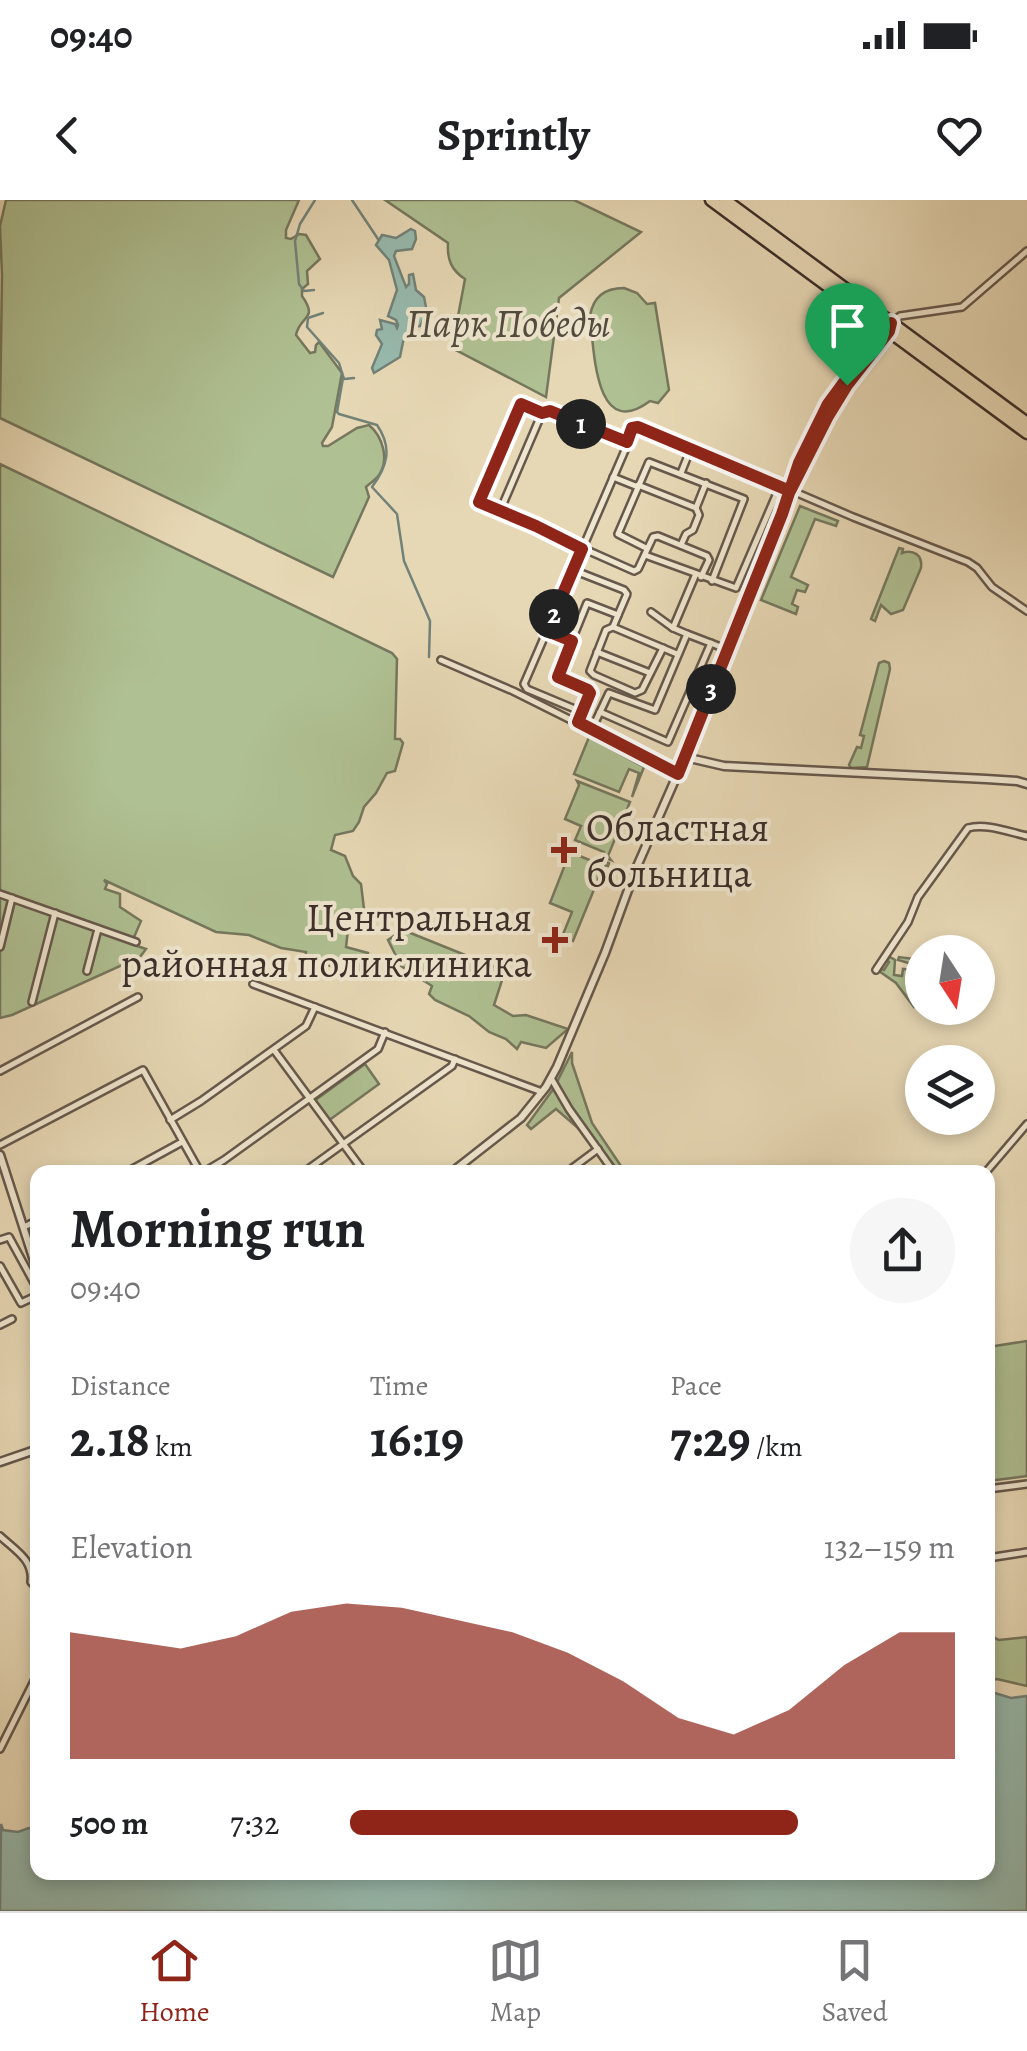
<!DOCTYPE html>
<meta charset="utf-8">
<style>
:root{--surface:#fff;--page:#f6f6f6;--text:#202124;--muted:#757577;--line:#e0e0e0;--accent:#8f2418}
body{margin:0;font-family:Alegreya,serif;background:var(--page);color:var(--text);height:100vh;display:flex;flex-direction:column;font-size:38px;white-space:nowrap}
*{box-sizing:border-box;margin:0}
p{font-size:32px;color:var(--muted)}
.icon{flex:none;width:55px;height:55px;fill:none;stroke:currentColor;stroke-width:2;stroke-linecap:round;stroke-linejoin:round}
.map{position:relative;flex:1;overflow:hidden}
.panel{position:absolute;left:30px;top:965px;width:965px;height:715px;display:flex;flex-direction:column;background:var(--surface);border-radius:20px;box-shadow:0 5px 15px #0003}
.panel>*{flex:none}
.needle{width:65px;rotate:168deg}
.controls{position:absolute;left:905px;top:735px;display:grid;gap:20px}
.controls a{display:grid;place-items:center;width:90px;height:90px;border-radius:50%;background:var(--surface);box-shadow:0 5px 15px #0003;font-size:50px}
.pin{position:absolute;display:grid;place-items:center;width:85px;height:85px;color:#fff;margin:-102px -42px;border-radius:50% 50% 50% 0;rotate:-45deg;box-shadow:0 0 10px #0007}
.pin .icon{rotate:45deg}
.km{position:absolute;width:50px;height:50px;margin:-25px;border-radius:50%;background:#222;color:#fff;font-size:28px;line-height:50px;text-align:center}
.round{display:grid;place-items:center;flex:none;width:105px;height:105px;border-radius:52px;background:var(--page)}
.head{display:flex;align-items:center;justify-content:space-between;height:170px;padding:0 40px}
h1{font-size:55px;font-weight:700;line-height:75px}
.figures{display:grid;grid-template-columns:repeat(3,1fr);gap:15px;height:170px;padding:10px 40px}
.figures div{display:grid;align-content:center}
.figures b{font-size:50px;font-weight:700}
.figures small{font-size:28px;font-weight:400}
.figures p{font-size:28px}
.chart{height:280px;padding:20px 40px}
.chart p{display:flex;justify-content:space-between}
.chart svg{width:100%;height:180px;margin-top:10px;fill:var(--accent);opacity:.7}
ul{padding:0 40px;list-style:none;font-size:32px}
li{display:grid;grid-template-columns:160px 120px 1fr;align-items:center;height:75px}
li i{height:25px;border-radius:12px;background:var(--accent)}
.status{display:flex;justify-content:space-between;align-items:center;height:70px;padding:0 50px;background:var(--surface);direction:ltr}
.status svg{height:28px;fill:currentColor}
header{display:flex;justify-content:space-between;align-items:center;height:130px;padding:0 40px;background:var(--surface);font-size:45px;font-weight:700}
.menu{display:flex;justify-content:space-around;align-items:center;height:140px;border-top:2px solid var(--line);background:var(--surface);font-size:28px;color:var(--muted)}
.menu a{display:grid;justify-items:center;gap:5px}
.menu .selected{color:var(--accent)}
.map>svg:first-child{display:block}
.green{fill:#afc092;stroke:#75775e;stroke-width:2.5}
.water{fill:#97baae;stroke:#728279;stroke-width:2.5}
.lines{fill:none;stroke-linecap:round;stroke-linejoin:round}
.stream{stroke:#728279;stroke-width:2.5}
.minor-casing{stroke:#66584c;stroke-width:10}
.tertiary-casing{stroke:#66584c;stroke-width:11}
.trunk-casing{stroke:#3b2e29;stroke-width:15}
.minor{stroke:#efe6cf;stroke-width:5}
.tertiary{stroke:#efe6cf;stroke-width:6}
.trunk{stroke:#e7d8b5;stroke-width:10}
.route-casing{stroke:#fff;stroke-width:20}
.route{stroke:#8f2418;stroke-width:12}
.poi-dot{fill:#8f2418;stroke:#efe6cf;stroke-width:4}
.labels{text-anchor:middle;dominant-baseline:central;stroke-width:8;stroke-linejoin:round;paint-order:stroke}
.park-label{font-size:40px;font-style:italic;fill:#524b3e;stroke:#efe6cf}
.poi-label{font-size:40px;fill:#3b2e29;stroke:#efe6cf;text-anchor:start}
</style>
<div class="status"><b>09:40</b><svg viewBox="0 0 49 12"><path d="M0 12V9h3v3zM5 12V6h3v6zM10 12V3h3v9zM15 12V0h3v12zM26 1h20v11H26zM47 4h2v5h-2z"/></svg></div>
<header><svg class="icon" aria-label="back" viewBox="0 0 24 24"><path d="M15 5l-7 7 7 7"/></svg>Sprintly<svg class="icon" aria-label="heart" viewBox="0 0 24 24"><path d="M12 20l-8-8c-3-5 5-10 8-4 3-6 11-1 8 4z"/></svg></header>
<div class="map">
<svg width="1027" height="1711" viewBox="0 0 1027 1711">
<rect width="100%" height="100%" fill="#e7d8b5"/>
<filter id="stains"><feTurbulence type="fractalNoise" baseFrequency=".002" numOctaves="4"/><feColorMatrix values="0 0 0 0 .2 0 0 0 0 .09 0 0 0 0 .02 0 0 0 .5 -.17"/></filter>
<radialGradient id="worn" r=".72"><stop offset=".6" stop-color="#630" stop-opacity="0"/><stop offset="1" stop-color="#630" stop-opacity=".3"/></radialGradient>
<!-- green -->
<g class="green">
<path d="M 6,0 L 299,0 L 286,30 L 286,38 L 291,39 L 299,34 L 306,35 L 320,59 L 307,71 L 308,84 L 302,89 L 302,96 C 319,120 300,115 296,135 L 310,153 L 315,152 L 316,145 L 319,142 L 342,173 L 332,227 L 322,243 L 323,246 L 328,246 L 357,228 L 369,225 C 382,236 390,259 379,275 C 376,280 370,283 366,287 L 369,297 L 333,377 L 0,218 L 2,75 L 0,26 Z"/>
<path d="M 385,0 L 574,0 L 641,32 L 559,98 L 546,197 L 452,148 L 465,79 C 451,70 447,59 448,43 Z"/>
<path d="M 624,88 L 637,93 L 647,104 L 655,103 L 669,190 L 658,203 L 650,201 C 594,243 594,147 590,116 C 593,97 605,88 624,88 Z"/>
<polygon points="0,264 392,453 397,459 395,539 400,539 403,543 395,571 387,573 376,593 364,607 359,622 353,631 335,635 331,650 345,656 353,676 361,684 364,709 359,714 350,713 346,747 368,753 362,777 305,757 306,752 281,748 249,735 216,732 104,680 107,684 105,689 120,694 120,707 141,721 131,744 146,749 140,757 12,815 0,818"/>
<polygon points="800,306 838,321 836,326 815,319 791,377 808,385 805,392 797,390 792,404 798,407 796,414 761,400"/>
<path d="M 899,348 L 903,349 L 902,353 C 913,349 923,355 921,368 L 903,410 L 891,414 L 881,405 L 875,421 L 871,419 Z"/>
<polygon points="884,461 889,463 890,469 867,567 851,568 849,565 857,547 861,548 864,536 860,535 879,463"/>
<polygon points="589,537 644,567 632,597 639,573 629,569 619,592 574,574"/>
<polygon points="577,581 630,602 608,656 611,660 603,657 604,652 575,640 581,626 565,619 579,585"/>
<polygon points="570,652 599,664 601,660 609,663 608,666 604,665 573,741 562,737 572,712 550,703"/>
<polygon points="403,730 505,771 494,805 513,816 526,815 568,829 546,848 521,842 517,849 506,839 489,832 469,816 435,800 429,794 432,786 401,766 388,740"/>
<polygon points="890,757 895,760 894,775 902,776 903,769 912,770 912,764 898,760 899,757 922,760 922,805 920,803 914,807 896,783 879,771 881,769 884,770 889,762 887,760"/>
<polygon points="572,852 572,863 592,923 625,972 614,972 591,942 591,945 578,928 556,909 531,929 527,925 554,888"/>
<polygon points="365,864 379,884 328,921 314,901"/>
<polygon points="1027,1141 1027,1276 988,1281 988,1147"/>
<polygon points="988,1435 999,1440 1027,1437 1027,1486 997,1479 988,1481"/>
</g>
<!-- water -->
<g class="water">
<polygon points="411,29 415,31 416,39 412,49 396,51 394,56 406,87 409,84 409,75 413,74 416,90 424,97 427,112 420,126 412,127 403,142 400,157 374,173 372,168 382,144 376,135 377,130 382,129 380,120 395,124 397,128 398,125 396,120 388,116 397,90 389,60 376,45 382,35 396,38"/>
<polygon points="988,1491 1011,1498 1027,1496 1027,1711 0,1711 1,1624 3,1630 18,1632 29,1628 37,1629 38,1672 988,1672"/>
</g>
<g class="lines">
<!-- stream -->
<g class="stream">
<polyline points="352,0 378,39"/>
<polyline points="314,90 304,91 299,84 295,41 300,24 315,0"/>
<polyline points="323,113 308,118 307,127 339,163 344,179 354,178"/>
<path d="M 343,178 L 337,212 L 339,214 L 377,225 C 393,248 387,267 372,287 L 397,314 L 404,361 L 430,421 L 429,457"/>
</g>
<defs>
<g id="minor">
<polyline points="893,121 900,116 962,107 1027,51"/>
<polyline points="542,213 550,211 627,242"/>
<polyline points="681,273 691,248"/>
<polyline points="613,277 638,287"/>
<polyline points="638,285 696,308"/>
<polyline points="500,311 542,213 521,204 479,302 634,371 638,369 653,337 658,336 707,356 709,360 701,377"/>
<polyline points="681,345 686,334 693,330 699,315 696,308 706,283"/>
<polyline points="646,348 618,334 649,262 744,299 712,381"/>
<polyline points="645,355 736,388 780,286"/>
<polyline points="573,370 624,390 627,394 618,415 587,403 557,477 589,492 582,512"/>
<polyline points="651,412 673,428"/>
<polyline points="618,415 613,427 677,454"/>
<polyline points="613,427 606,430 590,471 594,475 635,493 642,490 663,448"/>
<polyline points="547,431 572,441"/>
<polyline points="687,434 673,428 695,376"/>
<polyline points="597,452 650,473"/>
<polyline points="441,460 513,491 677,573"/>
<polyline points="600,512 668,542 711,443"/>
<polyline points="578,522 582,512 527,489 524,484 635,227 760,277 853,317 968,362 977,368 992,387 1027,411"/>
<polyline points="592,529 609,493 655,510 687,434 726,449"/>
<polyline points="0,694 136,742"/>
<polyline points="0,747 12,698"/>
<path d="M 876,770 L 908,722 L 918,697 L 968,628 C 986,623 1009,632 1027,636"/>
<polyline points="87,771 98,729"/>
<polyline points="253,784 542,892"/>
<polyline points="32,802 55,713"/>
<polyline points="274,850 364,972"/>
<polyline points="0,871 138,797"/>
<polyline points="551,878 569,909 614,972"/>
<polyline points="170,920 201,901 306,826 315,807"/>
<polyline points="0,945 143,870 200,972"/>
<polyline points="127,972 182,942"/>
<polyline points="204,972 224,960 378,849 385,832"/>
<polyline points="304,972 452,866 455,859"/>
<polyline points="567,972 598,949"/>
<polyline points="986,972 1027,924"/>
<polyline points="24,1027 38,1020"/>
<polyline points="0,1040 9,1037 38,1090"/>
<polyline points="0,1066 21,1103 38,1095"/>
<polyline points="0,1125 12,1119"/>
<polyline points="988,1289 1027,1284"/>
<path d="M 0,1336 C 15,1350 34,1360 31,1382 L 38,1389"/>
<polyline points="988,1358 1027,1352"/>
<polyline points="0,1549 38,1473"/>
</g>
<g id="tertiary">
<polyline points="797,280 833,206 889,129"/>
<polyline points="685,557 724,566 986,579 1017,581 1027,584"/>
<polyline points="0,955 38,1073"/>
<polyline points="452,972 521,918 546,887 557,867 605,753 635,671 685,557 782,313 799,263 836,192 886,127"/>
<polyline points="0,1262 38,1249"/>
</g>
<g id="trunk">
<polyline points="711,0 1027,233"/>
<polyline points="725,0 1027,223"/>
</g>
</defs>
<!-- minor casing -->
<use href="#minor" class="minor-casing"/>
<!-- tertiary casing -->
<use href="#tertiary" class="tertiary-casing"/>
<!-- trunk casing -->
<use href="#trunk" class="trunk-casing"/>
<!-- minor -->
<use href="#minor" class="minor"/>
<!-- tertiary -->
<use href="#tertiary" class="tertiary"/>
<!-- trunk -->
<use href="#trunk" class="trunk"/>
</g>
<g class="lines">
<defs>
<polyline id="route" points="847,185 828,216 790,291 638,227 632,228 627,242 550,211 542,213 521,204 479,302 536,326 582,349 547,431 572,441 558,477 588,490 590,493 578,522 678,574 782,314 799,263 828,204 878,136 891,123 889,131 847,185"/>
</defs>
<!-- route casing -->
<use href="#route" class="route-casing"/>
<!-- route -->
<use href="#route" class="route"/>
</g>
<!-- markers -->
<g class="poi-dot">
<path d="M559 635h10v10h10v10h-10v10h-10v-10h-10v-10h10z"/>
<path d="M550 725h10v10h10v10h-10v10h-10v-10h-10v-10h10z"/>
</g>
<g class="labels">
<!-- park labels -->
<g class="park-label">
<text x="508" y="123">Парк Победы</text>
</g>
<!-- poi labels -->
<g class="poi-label">
<text x="586" y="627">Областная<tspan x="586" dy="46">больница</tspan></text>
<text x="532" y="717" text-anchor="end">Центральная<tspan x="532" dy="46">районная поликлиника</tspan></text>
</g>
</g>
<rect width="100%" height="100%" filter="url(#stains)"/>
<rect width="100%" height="100%" fill="url(#worn)"/>
</svg>
<div class="controls">
<a><svg class="needle" viewBox="-14 -14 28 28"><path d="M0-13l5 13h-10z" fill="#e53935"/><path d="M0 13l5-13h-10z" fill="#757577"/></svg></a>
<a><svg class="icon" aria-label="layers" viewBox="0 0 24 24"><path d="M12 4l9 5-9 5-9-5zM3 14l9 5 9-5"/></svg></a>
</div>
<div class="pin" style="left:847px;top:185px;background:#1e9e55"><svg class="icon" aria-label="arrive" viewBox="0 0 24 24"><path d="M6 21V4h12l-3 4 3 4H6"/></svg></div>
<b class="km" style="left:581px;top:224px">1</b>
<b class="km" style="left:554px;top:414px">2</b>
<b class="km" style="left:711px;top:489px">3</b>
<section class="panel">
<div class="head"><div><h1>Morning run</h1><p>09:40</p></div><a class="round"><svg class="icon" aria-label="share" viewBox="0 0 24 24"><path d="M12 15V3M7 8l5-5 5 5M5 13v7h14v-7"/></svg></a></div>
<div class="figures">
<div><p>Distance</p><b>2.18<small> km</small></b></div>
<div><p>Time</p><b>16:19</b></div>
<div><p>Pace</p><b>7:29<small> /km</small></b></div>
</div>
<div class="chart"><p><span>Elevation</span>132–159 m</p>
<svg viewBox="0 0 160 44" preserveAspectRatio="none"><path d="M0 44V13L10 15L20 17L30 14L40 8L50 6L60 7L70 10L80 13L90 18L100 25L110 34L120 38L130 32L140 21L150 13L160 13V44z"/></svg>
</div>
<ul>
<li><b>500 m</b>7:32<i style="width:74%"></i></li>
</ul>
</section>
</div>
<nav class="menu">
<a class="selected"><svg class="icon" aria-label="home" viewBox="0 0 24 24"><path d="M3 11l9-7 9 7M6 9v11h12V9"/></svg>Home</a>
<a><svg class="icon" aria-label="map" viewBox="0 0 24 24"><path d="M3 6l6-2 6 2 6-2v14l-6 2-6-2-6 2zM9 4v14M15 6v14"/></svg>Map</a>
<a><svg class="icon" aria-label="saved" viewBox="0 0 24 24"><path d="M7 4h10v16l-5-4-5 4z"/></svg>Saved</a>
</nav>
